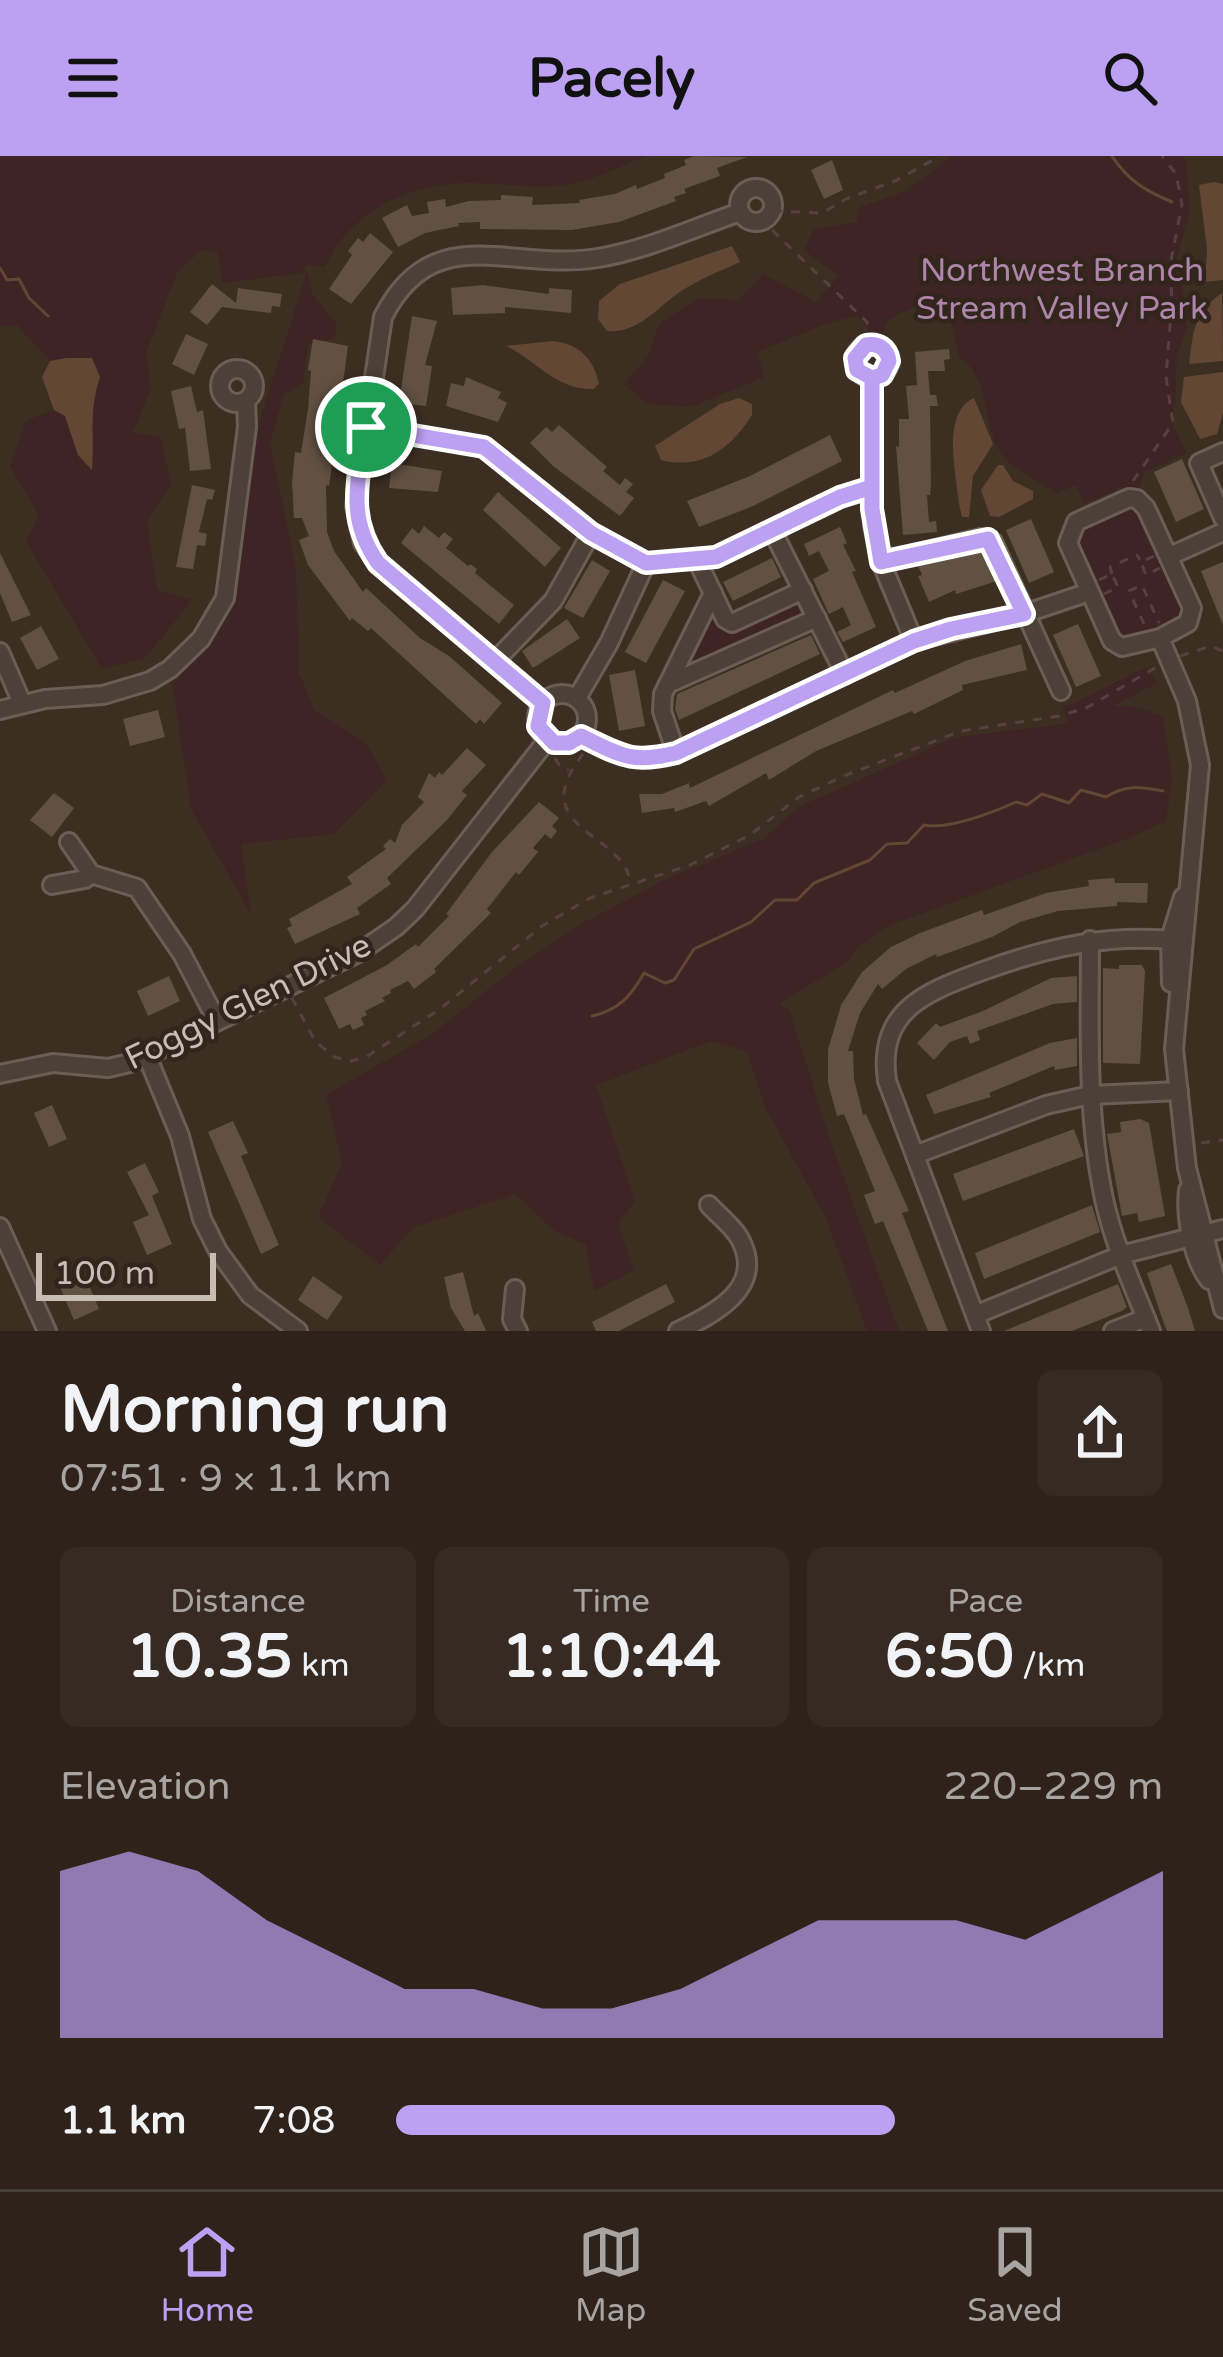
<!DOCTYPE html>
<meta charset="utf-8">
<style>
:root{--surface:#2e221a;--page:#362a23;--text:#f1f3f6;--muted:#a7a4a2;--line:#493f39;--accent:#bca0f2}
body{margin:0;font-family:"Varela Round",sans-serif;background:var(--page);color:var(--text);height:100vh;display:flex;flex-direction:column;font-size:45px;white-space:nowrap}
*{box-sizing:border-box;margin:0}
p{font-size:39px;color:var(--muted)}
.icon{flex:none;width:66px;height:66px;fill:none;stroke:currentColor;stroke-width:2;stroke-linecap:round;stroke-linejoin:round}
.map{position:relative;height:1175px;overflow:hidden}
.drawer{display:flex;flex-direction:column;background:var(--surface);flex:1}
.drawer>*{flex:none}
.scale{position:absolute;left:36px;bottom:30px;width:180px;box-sizing:border-box;padding-left:12px;border:6px solid #c8bdb2;border-top:0;font-size:33px;line-height:42px;white-space:nowrap;color:#c8bdb2;-webkit-text-stroke:9px #32251b;paint-order:stroke}
.pin{position:absolute;display:grid;place-items:center;width:102px;height:102px;color:#fff;margin:-51px;border:6px solid #fff;border-radius:50%;box-shadow:0 3px 12px #0007}
.round{display:grid;place-items:center;flex:none;width:126px;height:126px;border-radius:18px;background:var(--page)}
.head{display:flex;align-items:center;justify-content:space-between;height:204px;padding:0 60px}
h1{font-size:66px;font-weight:800;line-height:90px}
.stats{display:grid;grid-template-columns:repeat(3,1fr);gap:18px;height:204px;padding:12px 60px}
.stats div{display:grid;align-content:center;border-radius:18px;background:var(--page);text-align:center}
.stats b{font-size:60px;font-weight:800}
.stats small{font-size:33px;font-weight:400}
.stats p{font-size:33px}
.chart{height:336px;padding:24px 60px}
.chart p{display:flex;justify-content:space-between}
.chart svg{width:100%;height:216px;margin-top:12px;fill:var(--accent);opacity:.7}
ul{padding:0 60px;list-style:none;font-size:39px}
li{display:grid;grid-template-columns:192px 144px 1fr;align-items:center;height:90px}
li i{height:30px;border-radius:15px;background:var(--accent)}
header{display:flex;justify-content:space-between;align-items:center;height:156px;padding:0 60px;background:var(--accent);color:#111;font-size:54px;font-weight:800}
.tab-bar{display:flex;justify-content:space-around;align-items:center;height:168px;border-top:3px solid var(--line);background:var(--surface);font-size:33px;color:var(--muted)}
.tab-bar a{display:grid;justify-items:center;gap:6px}
.tab-bar .on{color:var(--accent)}
.map>svg:first-child{display:block}
.green{fill:#3e2425}
.water{fill:#624834}
.lines{fill:none;stroke-linecap:round;stroke-linejoin:round}
.stream{stroke:#624834;stroke-width:3}
.building{fill:#615143}
.minor-casing{stroke:#6b5e54;stroke-width:22}
.path{stroke:#584041;stroke-width:3;stroke-dasharray:9 9;stroke-linecap:butt}
.minor{stroke:#4d4036;stroke-width:16}
.route-casing{stroke:#fff;stroke-width:24}
.route{stroke:#bca0f2;stroke-width:15}
.labels{text-anchor:middle;dominant-baseline:central;stroke-width:9;stroke-linejoin:round;paint-order:stroke}
.park-label{font-size:33px;fill:#ae86ab;stroke:#32251b}
.street-label{font-size:33px;fill:#c8bdb2;stroke:#32251b}
</style>
<header><svg class="icon" aria-label="menu" viewBox="0 0 24 24"><path d="M4 6h16M4 12h16M4 18h16"/></svg>Pacely<svg class="icon" aria-label="search" viewBox="0 0 24 24"><circle cx="10" cy="10" r="6"/><path d="M15 15l6 6"/></svg></header>
<div class="map">
<svg width="1223" height="1175" viewBox="0 0 1223 1175">
<rect width="100%" height="100%" fill="#3d2e22"/>
<!-- green -->
<g class="green">
<path d="M 0,0 L 647,0 C 622,9 595,24 569,28 C 535,34 501,26 467,27 C 410,27 348,57 325,111 L 307,109 L 301,117 L 222,127 L 218,97 L 201,94 L 177,117 L 146,197 L 151,232 L 133,276 L 161,282 L 171,329 L 147,365 L 157,434 L 192,444 L 145,502 L 102,513 L 26,385 L 39,359 L 10,310 L 25,265 L 54,254 L 65,259 L 78,299 L 92,312 L 90,254 L 100,221 L 66,202 L 50,205 L 18,170 L 0,170 Z"/>
<path d="M 952,0 L 1182,0 L 1186,5 L 1190,55 L 1176,105 L 1181,115 L 1187,172 L 1177,200 L 1175,247 L 1170,263 L 1186,297 L 1144,317 L 1139,332 L 1120,332 L 1084,348 L 1076,329 L 1057,337 C 1040,326 1012,314 1001,297 C 981,269 991,220 959,201 L 952,170 L 931,142 L 888,164 L 882,178 L 870,177 L 858,159 L 826,168 L 757,196 L 764,221 L 691,251 L 648,248 L 624,228 L 648,200 L 659,168 L 699,142 L 738,144 L 764,118 L 815,146 L 839,120 L 804,94 L 813,74 L 857,66 L 858,52 L 908,34 Z"/>
<polygon points="307,116 313,139 337,169 334,183 308,187 303,227 284,238 270,287 296,413 299,517 314,554 366,587 387,624 334,678 241,688 251,758 191,653 170,513 225,442 261,260"/>
<polygon points="1126,348 1143,357 1184,453 1173,469 1129,484 1115,474 1075,386 1083,366"/>
<polygon points="797,446 805,456 797,462 686,511 683,501 714,455 728,471"/>
<polygon points="1146,511 1157,527 1113,550 1131,550 1163,560 1172,622 1166,665 1129,682 885,771 853,796 849,805 780,847 790,856 828,978 899,1175 867,1175 826,1062 765,951 747,895 711,885 596,929 635,1044 618,1068 634,1115 594,1135 586,1089 555,1075 515,1038 412,1072 380,1109 318,1061 342,1007 326,939 432,878 510,816 581,768 665,724 765,682 798,651 957,581 1063,568 1068,565 1061,550 1072,548"/>
</g>
<!-- water -->
<g class="water">
<polygon points="1214,26 1223,28 1223,124 1205,126 1207,93 1199,29"/>
<path d="M 732,90 L 740,106 C 723,114 704,121 688,131 C 660,146 642,178 607,175 L 598,163 L 599,145 L 620,128 Z"/>
<path d="M 1222,137 L 1223,205 L 1189,208 C 1193,176 1194,156 1222,137 Z"/>
<path d="M 553,185 C 579,188 593,202 599,227 L 594,233 C 555,234 538,205 506,190 Z"/>
<path d="M 66,202 L 92,202 L 100,221 C 88,257 95,278 92,314 L 78,299 L 65,260 L 54,254 L 42,221 L 50,205 Z"/>
<polygon points="1223,216 1223,257 1217,278 1200,283 1181,246 1184,221"/>
<path d="M 739,242 L 752,248 L 752,259 C 730,294 701,314 661,304 L 655,290 L 720,248 Z"/>
<path d="M 974,242 L 993,288 L 973,320 L 969,361 L 962,361 L 959,348 C 956,317 941,257 974,242 Z"/>
<polygon points="998,309 1003,309 1013,325 1033,335 1033,343 999,361 990,360 981,334"/>
</g>
<g class="lines">
<!-- stream -->
<g class="stream">
<path d="M 1112,0 C 1128,25 1146,35 1172,46"/>
<polyline points="0,112 7,124 19,123 29,142 48,160"/>
<path d="M 592,860 C 619,854 631,840 644,817 L 665,827 L 674,824 L 694,793 L 751,766 L 775,744 L 797,744 L 814,727 L 870,704 L 887,688 L 907,687 L 924,669 C 948,674 994,656 1016,646 L 1027,649 L 1042,638 L 1069,647 L 1081,634 L 1106,641 C 1126,628 1140,631 1163,635"/>
</g>
</g>
<!-- building -->
<g class="building">
<polygon points="694,0 747,1 717,12 720,20 684,33 686,37 674,41 676,45 619,66 572,74 480,73 480,66 458,67 459,70 425,77 398,91 382,62 407,49 412,60 429,57 427,46 445,43 446,51 469,45 501,44 501,39 533,41 532,49 580,47 579,44 615,38 636,29 637,33 665,22 664,18 686,9 684,4"/>
<polygon points="832,4 843,34 824,43 811,14"/>
<polygon points="370,77 393,96 351,148 329,133 352,99 348,95 358,82 363,86"/>
<polygon points="212,128 236,147 238,132 282,138 280,151 272,150 271,157 222,151 207,169 190,156"/>
<polygon points="483,129 549,138 549,132 572,134 571,157 505,151 505,157 453,159 451,132"/>
<polygon points="412,160 437,165 425,209 432,210 426,250 399,247"/>
<polygon points="186,178 208,188 194,219 172,208"/>
<polygon points="313,183 348,190 329,330 326,329 327,376 334,395 363,436 366,432 420,482 449,500 502,547 484,568 480,563 476,568 371,472 368,475 352,462 350,465 308,409 299,384 309,380 302,362 294,362 292,326 295,296 301,297 308,253 311,215 308,214"/>
<polygon points="949,193 950,203 944,204 945,215 928,215 930,239 936,239 938,250 930,250 931,329 930,339 927,339 929,366 936,365 937,376 903,379 896,290 899,291 899,263 909,263 906,230 917,229 915,196"/>
<polygon points="466,221 501,236 498,242 507,247 498,266 446,250 451,227 464,230"/>
<polygon points="191,230 197,256 203,254 211,313 190,315 185,272 179,273 171,235"/>
<polygon points="559,269 607,311 603,315 620,329 625,322 633,328 626,336 634,342 620,360 553,310 530,287 546,271 552,276"/>
<polygon points="830,279 842,305 751,351 699,371 687,345 750,320"/>
<polygon points="1182,303 1204,353 1176,366 1154,316"/>
<polygon points="392,307 442,315 438,336 389,332"/>
<polygon points="192,329 215,334 212,344 207,343 199,376 207,378 205,390 197,389 193,413 176,411"/>
<polygon points="498,336 561,392 545,411 483,354"/>
<polygon points="1031,363 1054,416 1029,427 1006,374"/>
<polygon points="424,370 439,382 444,376 453,383 446,392 468,410 470,408 477,413 475,417 514,449 499,468 401,387 412,372 419,378"/>
<polygon points="840,371 847,387 843,389 856,415 852,416 876,471 843,486 837,476 851,469 843,451 829,458 827,454 813,423 829,415 819,395 809,400 804,388"/>
<polygon points="980,395 997,425 956,438 955,434 929,446 918,420 922,419 918,410"/>
<polygon points="0,397 31,459 12,466 0,437"/>
<polygon points="772,402 781,421 733,445 723,426"/>
<polygon points="592,404 610,415 583,462 564,452"/>
<polygon points="1223,406 1223,469 1201,415"/>
<polygon points="663,424 685,435 646,507 625,496"/>
<polygon points="567,463 580,482 533,512 522,495"/>
<polygon points="1078,468 1101,520 1076,531 1053,479"/>
<polygon points="41,470 59,503 37,514 20,482"/>
<polygon points="811,479 820,498 679,564 675,553 677,538"/>
<polygon points="1021,488 1027,514 962,529 963,534 914,558 912,555 816,595 769,624 766,617 709,650 706,645 675,656 674,652 642,657 639,638 662,638 689,627 690,632 893,534 895,537 965,505"/>
<polygon points="635,514 645,570 619,575 609,519"/>
<polygon points="158,554 165,581 130,590 123,563"/>
<polygon points="467,592 486,609 462,635 467,639 447,664 387,722 391,728 357,752 360,758 295,788 287,772 292,770 289,763 352,728 347,721 386,693 383,690 390,683 395,687 402,669 424,646 418,641 429,617 435,622 439,616 442,619"/>
<polygon points="54,637 74,652 52,681 30,664"/>
<polygon points="539,646 559,662 552,670 557,675 551,683 545,678 533,692 538,696 519,719 516,716 487,753 491,757 434,813 436,816 414,833 408,825 390,834 391,837 382,842 385,845 365,855 367,859 361,862 364,869 353,874 350,868 339,873 324,842 387,809 416,788 418,791 449,760 446,758 492,696"/>
<polygon points="1114,722 1115,727 1148,727 1147,747 1117,746 1117,750 1058,755 1020,766 992,781 937,801 936,798 906,813 882,833 878,828 860,857 848,895 853,895 854,923 863,959 866,958 909,1055 902,1057 948,1175 928,1175 883,1065 875,1068 864,1039 875,1035 844,958 837,960 828,927 828,894 841,849 862,816 891,791 920,777 982,754 984,759 1046,737 1089,730 1088,724"/>
<polygon points="1119,809 1142,809 1145,815 1140,908 1103,907 1103,812 1119,813"/>
<polygon points="169,820 180,845 148,860 137,835"/>
<polygon points="1077,820 1077,846 1053,848 977,875 980,884 970,888 967,880 950,886 934,904 917,887 936,867 940,871 983,855 1051,822"/>
<polygon points="1077,882 1077,910 1055,914 1054,910 989,937 991,941 934,958 926,939 1050,887"/>
<polygon points="52,949 67,983 49,991 34,957"/>
<polygon points="1140,963 1149,967 1165,1060 1139,1066 1137,1057 1122,1060 1107,978 1121,976 1120,966"/>
<polygon points="233,965 248,997 241,1000 279,1089 261,1098 208,976"/>
<polygon points="1074,973 1084,1000 963,1045 953,1018"/>
<polygon points="145,1007 159,1036 152,1040 172,1088 147,1099 133,1066 149,1059 127,1016"/>
<polygon points="1092,1049 1100,1076 984,1123 975,1097"/>
<polygon points="1171,1108 1187,1149 1195,1175 1167,1175 1162,1162 1147,1117"/>
<polygon points="463,1116 474,1160 478,1157 486,1175 465,1175 451,1152 444,1121"/>
<polygon points="85,1120 99,1153 74,1164 60,1131"/>
<polygon points="313,1120 343,1141 327,1164 298,1144"/>
<polygon points="666,1128 675,1146 619,1175 596,1175 592,1166"/>
<polygon points="1118,1128 1127,1151 1122,1155 1072,1175 1004,1175"/>
</g>
<g class="lines">
<defs>
<g id="minor">
<circle cx="756" cy="49" r="17"/>
<circle cx="872" cy="205" r="17"/>
<circle cx="237" cy="230" r="17"/>
<polyline points="871,222 873,370 881,406 914,485"/>
<polyline points="366,271 484,291 591,377 646,407 716,401 840,341 872,331"/>
<polyline points="1223,296 1199,307 1223,362"/>
<polygon points="1129,342 1137,343 1146,352 1192,452 1188,467 1160,482 1122,491 1112,485 1068,387 1076,366"/>
<polyline points="772,374 845,519"/>
<polyline points="1170,400 1223,376"/>
<polyline points="697,404 725,463 732,467 803,434"/>
<polyline points="881,406 981,382 993,386 1061,535"/>
<polyline points="1160,482 1187,545 1200,609 1174,893 1187,1012 1223,1153"/>
<polyline points="0,496 22,547"/>
<polyline points="494,506 553,445 591,377"/>
<polyline points="668,528 817,462"/>
<circle cx="562" cy="563" r="25"/>
<polyline points="577,542 609,487 646,407"/>
<path d="M 543,547 L 378,407 L 363,387 L 355,350 L 383,161 C 433,62 511,116 598,102 C 646,94 694,72 740,56"/>
<polyline points="0,554 45,543 103,539 150,525 170,513 201,483 225,442 247,271 246,245"/>
<path d="M 581,580 C 621,599 630,608 676,597 L 914,485 L 1024,458 L 1089,436"/>
<polyline points="676,597 662,555 663,538 713,437"/>
<polyline points="69,686 91,718 137,732 182,798 217,865"/>
<polyline points="52,729 85,723 91,718"/>
<path d="M 1090,784 C 1090,871 1086,958 1104,1043 C 1114,1089 1134,1132 1151,1175"/>
<polyline points="1171,827 1170,783 1183,741"/>
<polyline points="147,900 180,980 202,1063 218,1095 250,1139 298,1175"/>
<polyline points="0,918 53,907 108,912 134,906 358,797 396,771 415,753 548,583"/>
<polyline points="915,999 1046,949 1090,939 1179,935"/>
<path d="M 1188,1034 C 1185,1060 1192,1102 1209,1124"/>
<polyline points="0,1071 47,1175"/>
<polyline points="515,1133 512,1163 518,1175"/>
<polyline points="975,1159 1121,1099 1223,1073"/>
<path d="M 678,1175 C 712,1159 765,1133 741,1085 C 735,1072 719,1060 709,1049"/>
<path d="M 981,1175 L 887,925 C 877,855 924,837 980,816 C 1048,791 1109,777 1182,785"/>
<polyline points="1113,1175 1146,1162"/>
</g>
</defs>
<!-- minor casing -->
<use href="#minor" class="minor-casing"/>
<!-- path -->
<g class="path">
<polyline points="773,55 822,57 846,43 897,24 940,0"/>
<polyline points="772,74 867,166 870,188"/>
<polyline points="1133,325 1173,267 1166,221 1172,145 1170,110 1182,48 1176,18 1162,0"/>
<polyline points="1154,400 1141,406 1146,419 1160,412"/>
<polyline points="1112,418 1110,411 1137,399 1140,404"/>
<polyline points="1099,424 1112,418 1118,431 1104,438"/>
<polyline points="1144,468 1129,435 1142,429 1159,467"/>
<polyline points="1180,500 1211,490 1223,495"/>
<path d="M 583,598 C 524,673 620,675 630,724"/>
<polyline points="555,602 561,612 569,614"/>
<polyline points="292,842 315,885 334,901 351,905 366,901 440,853 542,770 590,742 690,709 750,679 799,641 846,619 961,575 1059,560 1086,552 1155,512"/>
<polyline points="1201,987 1223,984"/>
</g>
<!-- minor -->
<use href="#minor" class="minor"/>
</g>
<g class="lines">
<defs>
<path id="route" d="M 366,271 C 359,324 345,360 378,407 L 543,547 L 538,570 L 554,587 L 569,587 L 581,580 C 621,599 630,608 676,597 L 914,485 L 951,473 L 1024,458 L 988,383 L 881,406 L 872,353 L 872,222 L 857,214 L 855,202 L 866,189 C 878,187 887,192 889,205 L 882,219 L 872,222 L 872,331 L 840,341 L 716,401 L 646,407 L 591,377 L 484,291 L 366,271"/>
</defs>
<!-- route casing -->
<use href="#route" class="route-casing"/>
<!-- route -->
<use href="#route" class="route"/>
</g>
<g class="labels">
<!-- park labels -->
<g class="park-label">
<text x="1062" y="114">Northwest Branch<tspan x="1062" dy="38">Stream Valley Park</tspan></text>
</g>
<!-- street labels -->
<g class="street-label">
<text transform="translate(248 846) rotate(-26)">Foggy Glen Drive</text>
</g>
</g>
</svg>
<div class="scale">100 m</div>
<div class="pin" style="left:366px;top:271px;background:#1e9e55"><svg class="icon" aria-label="arrive" viewBox="0 0 24 24"><path d="M6 21V4h12l-3 4 3 4H6"/></svg></div>
</div>
<section class="drawer">
<div class="head"><div><h1>Morning run</h1><p>07:51 · 9 × 1.1 km</p></div><a class="round"><svg class="icon" aria-label="share" viewBox="0 0 24 24"><path d="M12 15V3M7 8l5-5 5 5M5 13v7h14v-7"/></svg></a></div>
<div class="stats">
<div><p>Distance</p><b>10.35<small> km</small></b></div>
<div><p>Time</p><b>1:10:44</b></div>
<div><p>Pace</p><b>6:50<small> /km</small></b></div>
</div>
<div class="chart"><p><span>Elevation</span>220–229 m</p>
<svg viewBox="0 0 160 44" preserveAspectRatio="none"><path d="M0 44V10L10 6L20 10L30 20L40 27L50 34L60 34L70 38L80 38L90 34L100 27L110 20L120 20L130 20L140 24L150 17L160 10V44z"/></svg>
</div>
<ul>
<li><b>1.1 km</b>7:08<i style="width:65%"></i></li>
</ul>
</section>
<nav class="tab-bar">
<a class="on"><svg class="icon" aria-label="home" viewBox="0 0 24 24"><path d="M3 11l9-7 9 7M6 9v11h12V9"/></svg>Home</a>
<a><svg class="icon" aria-label="map" viewBox="0 0 24 24"><path d="M3 6l6-2 6 2 6-2v14l-6 2-6-2-6 2zM9 4v14M15 6v14"/></svg>Map</a>
<a><svg class="icon" aria-label="saved" viewBox="0 0 24 24"><path d="M7 4h10v16l-5-4-5 4z"/></svg>Saved</a>
</nav>
